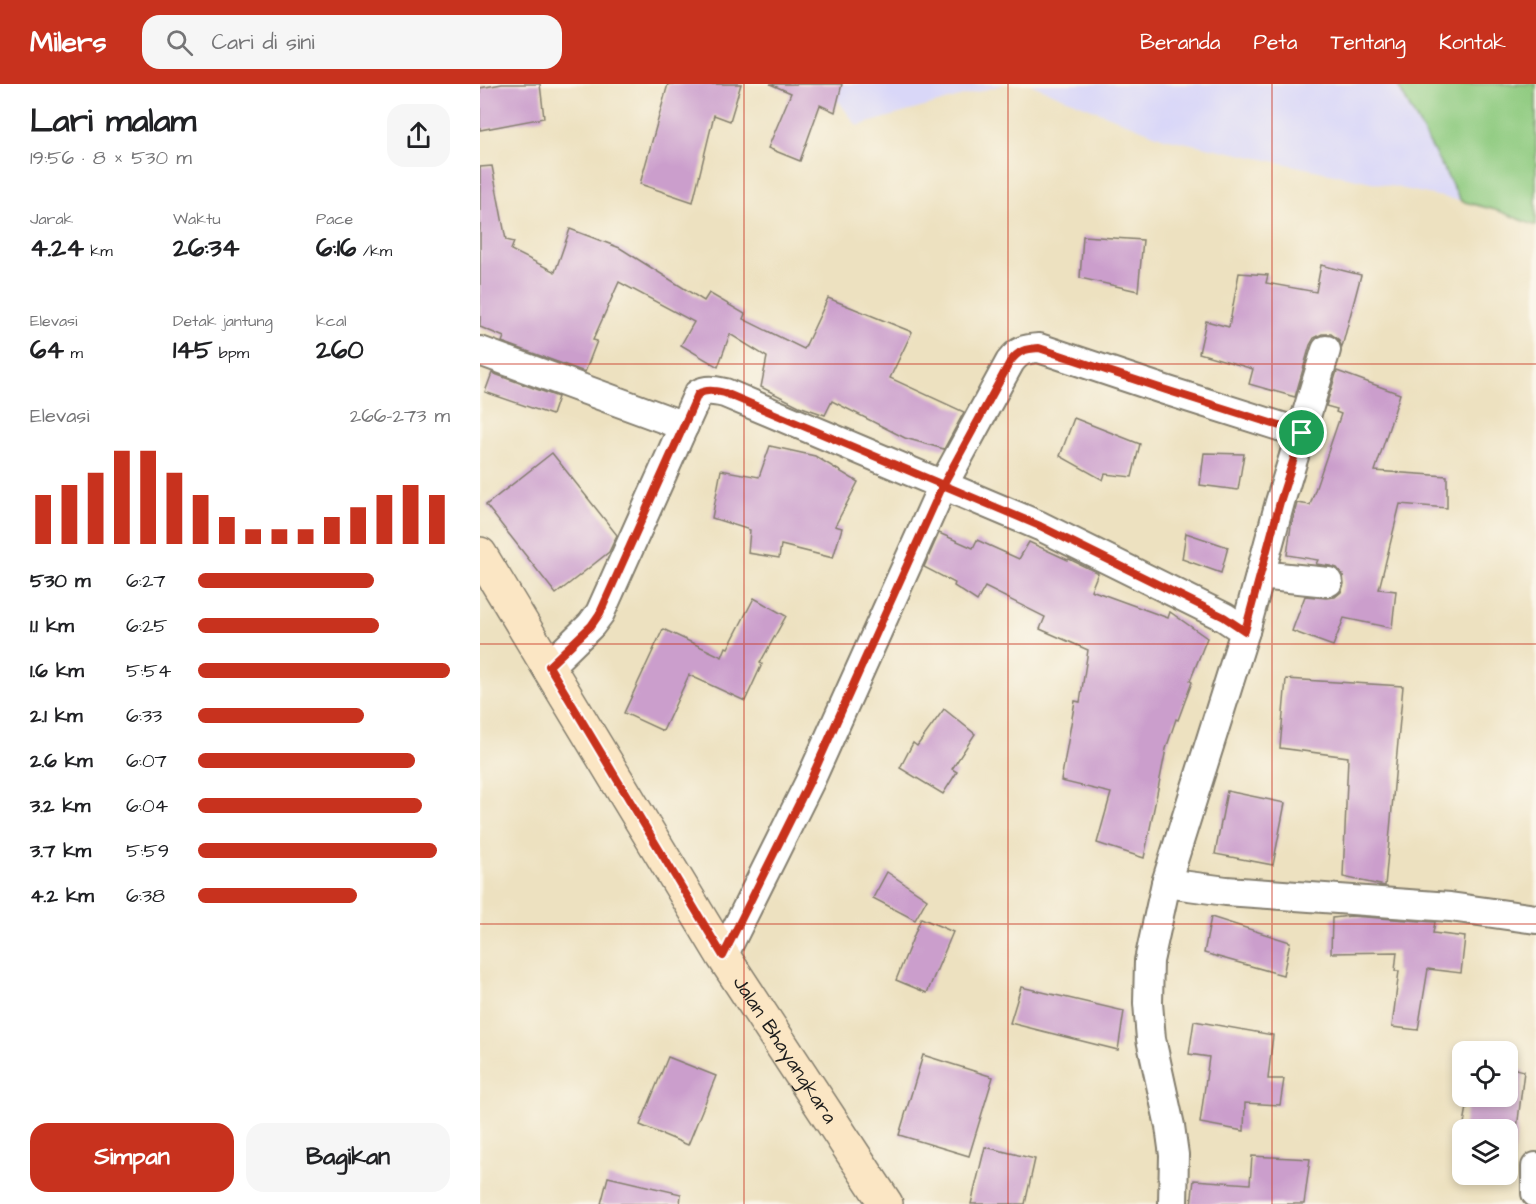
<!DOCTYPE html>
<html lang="id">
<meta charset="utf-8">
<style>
:root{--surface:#fff;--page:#f6f6f6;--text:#202124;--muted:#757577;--accent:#c8321e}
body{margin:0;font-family:"Architects Daughter",sans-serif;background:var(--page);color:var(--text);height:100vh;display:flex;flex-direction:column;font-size:22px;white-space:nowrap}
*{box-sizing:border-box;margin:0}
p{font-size:20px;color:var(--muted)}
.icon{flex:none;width:33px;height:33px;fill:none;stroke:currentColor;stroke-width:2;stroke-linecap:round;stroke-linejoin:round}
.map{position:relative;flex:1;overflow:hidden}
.panel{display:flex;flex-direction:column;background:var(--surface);width:480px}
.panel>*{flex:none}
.tools{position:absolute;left:972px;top:957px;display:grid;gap:12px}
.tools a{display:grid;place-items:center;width:66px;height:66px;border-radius:12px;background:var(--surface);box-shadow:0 3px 9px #0003;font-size:30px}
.pin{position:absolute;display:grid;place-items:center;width:51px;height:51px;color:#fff;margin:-26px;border:3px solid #fff;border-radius:50%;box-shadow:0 2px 6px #0007}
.round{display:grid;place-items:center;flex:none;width:63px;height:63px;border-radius:18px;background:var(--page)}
.headline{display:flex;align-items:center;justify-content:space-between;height:102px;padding:0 30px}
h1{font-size:33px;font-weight:800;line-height:45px}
.metrics{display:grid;grid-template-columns:repeat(3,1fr);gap:9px;height:102px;padding:6px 30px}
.metrics div{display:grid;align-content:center}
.metrics b{font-size:26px;font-weight:800}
.metrics small{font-size:16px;font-weight:400}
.metrics p{font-size:16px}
.chart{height:168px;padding:12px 30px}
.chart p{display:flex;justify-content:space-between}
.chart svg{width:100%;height:108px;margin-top:6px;stroke:var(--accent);stroke-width:6}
.cta{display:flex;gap:12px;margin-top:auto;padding:12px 30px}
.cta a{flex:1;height:69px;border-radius:18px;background:var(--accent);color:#fff;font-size:24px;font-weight:800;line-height:69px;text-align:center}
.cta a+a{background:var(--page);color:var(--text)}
ul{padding:0 30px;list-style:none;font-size:20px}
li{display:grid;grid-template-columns:96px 72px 1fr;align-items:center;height:45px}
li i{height:15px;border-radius:8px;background:var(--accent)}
header{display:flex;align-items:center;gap:36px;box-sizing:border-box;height:84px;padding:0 30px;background:var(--accent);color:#fff}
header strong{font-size:28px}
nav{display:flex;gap:33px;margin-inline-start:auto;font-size:21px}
.search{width:420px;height:54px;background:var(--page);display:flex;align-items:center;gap:15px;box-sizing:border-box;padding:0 21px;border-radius:18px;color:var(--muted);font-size:22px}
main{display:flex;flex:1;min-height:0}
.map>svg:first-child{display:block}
.built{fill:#d9d7f8}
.green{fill:#8fcb80;stroke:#56744e;stroke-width:1.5}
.building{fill:#cb9ecc}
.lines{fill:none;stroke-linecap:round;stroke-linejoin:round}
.minor-casing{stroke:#847e6e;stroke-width:32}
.secondary-casing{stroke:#847e6e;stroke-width:36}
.minor{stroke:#fff;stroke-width:28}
.secondary{stroke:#fbe6c4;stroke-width:33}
.route-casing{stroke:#fff;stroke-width:12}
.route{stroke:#c8321e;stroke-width:8}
.grid{fill:none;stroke:#c8321e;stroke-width:1.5;stroke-opacity:0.55}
.labels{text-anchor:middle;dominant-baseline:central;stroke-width:4.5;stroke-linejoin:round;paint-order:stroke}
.street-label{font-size:20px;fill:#1c1c1c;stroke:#fbf7ec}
</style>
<header>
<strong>Milers</strong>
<div class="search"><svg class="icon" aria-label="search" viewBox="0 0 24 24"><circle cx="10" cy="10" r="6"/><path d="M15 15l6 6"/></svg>Cari di sini</div>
<nav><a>Beranda</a><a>Peta</a><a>Tentang</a><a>Kontak</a></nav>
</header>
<main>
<section class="panel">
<div class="headline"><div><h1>Lari malam</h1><p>19:56 · 8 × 530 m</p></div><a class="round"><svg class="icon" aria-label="share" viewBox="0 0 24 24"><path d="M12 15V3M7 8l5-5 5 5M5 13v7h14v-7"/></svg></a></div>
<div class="metrics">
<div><p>Jarak</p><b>4.24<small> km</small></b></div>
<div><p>Waktu</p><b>26:34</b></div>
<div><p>Pace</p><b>6:16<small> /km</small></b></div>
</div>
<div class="metrics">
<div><p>Elevasi</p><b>64<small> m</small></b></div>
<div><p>Detak jantung</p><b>145<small> bpm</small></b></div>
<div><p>kcal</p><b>260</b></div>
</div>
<div class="chart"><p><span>Elevasi</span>266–273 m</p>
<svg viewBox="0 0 160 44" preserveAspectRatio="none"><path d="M5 44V24M15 44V20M25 44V15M35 44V6M45 44V6M55 44V15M65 44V24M75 44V33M85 44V38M95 44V38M105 44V38M115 44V33M125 44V29M135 44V24M145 44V20M155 44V24"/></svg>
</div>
<ul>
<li><b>530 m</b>6:27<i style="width:70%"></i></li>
<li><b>1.1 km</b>6:25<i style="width:72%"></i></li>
<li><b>1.6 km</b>5:54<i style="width:100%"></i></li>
<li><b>2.1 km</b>6:33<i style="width:66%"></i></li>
<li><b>2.6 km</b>6:07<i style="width:86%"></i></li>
<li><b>3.2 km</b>6:04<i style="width:89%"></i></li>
<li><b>3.7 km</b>5:59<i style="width:95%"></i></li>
<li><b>4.2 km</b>6:38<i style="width:63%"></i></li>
</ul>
<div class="cta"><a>Simpan</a><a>Bagikan</a></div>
</section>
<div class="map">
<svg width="1056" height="1120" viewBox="0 0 1056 1120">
<rect width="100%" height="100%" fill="#fbf7ec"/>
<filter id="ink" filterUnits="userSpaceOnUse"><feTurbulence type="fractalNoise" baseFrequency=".0167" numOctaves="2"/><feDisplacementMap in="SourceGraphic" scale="12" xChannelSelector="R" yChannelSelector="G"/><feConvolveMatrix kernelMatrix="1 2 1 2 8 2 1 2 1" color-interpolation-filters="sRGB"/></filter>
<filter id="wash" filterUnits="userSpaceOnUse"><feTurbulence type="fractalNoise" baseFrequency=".008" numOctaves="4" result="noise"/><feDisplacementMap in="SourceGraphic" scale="24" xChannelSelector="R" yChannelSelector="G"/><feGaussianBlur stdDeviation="1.35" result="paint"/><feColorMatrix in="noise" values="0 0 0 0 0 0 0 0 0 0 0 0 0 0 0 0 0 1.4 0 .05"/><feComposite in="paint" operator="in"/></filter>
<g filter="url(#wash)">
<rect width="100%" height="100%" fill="#ede1c0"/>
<!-- built -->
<g class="built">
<polygon points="346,0 525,0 377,42"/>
<polygon points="550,0 1056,0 1056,142 1019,127 981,117 684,54"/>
</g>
<!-- green -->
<polygon class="green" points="917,0 1056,0 1056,142 1019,127 981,117"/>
<g id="blocks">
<!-- building -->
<g class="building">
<polygon points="22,0 60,0 64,34 0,46 0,4"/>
<polygon points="188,0 261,0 250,37 234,31 213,118 160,100"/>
<polygon points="290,0 362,0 355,28 340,21 320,77 288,64 311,9"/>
<polygon points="12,82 26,156 34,158 31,166 75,188 90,145 140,164 224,217 229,209 265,230 263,235 324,265 348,214 432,248 410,294 484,328 464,365 425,354 352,317 345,331 319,322 281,303 287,273 250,250 238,283 201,261 214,238 139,198 113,256 117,257 105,288 22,258 24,253 0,243 0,83"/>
<polygon points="603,152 663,156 658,207 600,194"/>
<polygon points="841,181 881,191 862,263 858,255 851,250 842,250 834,254 830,261 815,313 769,300 773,285 719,269 726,237 749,243 759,189 788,191 786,199 836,208"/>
<polygon points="857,287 920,310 895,387 967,392 967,424 920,420 899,505 916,507 912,544 864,534 853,562 812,547 825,512 846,514 855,513 861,508 864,500 863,491 857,484 850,482 836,480 838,476 807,471 811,442 817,419 830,421 861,330 856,328 857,325 846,322"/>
<polygon points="12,289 78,313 72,331 5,308"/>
<polygon points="594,334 660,360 652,393 625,390 623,396 580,372"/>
<polygon points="290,362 335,372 378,398 355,442 362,444 353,474 301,461 299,474 268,469 270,446 232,434 241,386 279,393"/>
<polygon points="72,369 137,451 129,468 76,510 6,421"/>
<polygon points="724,369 764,370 758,406 720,401"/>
<polygon points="459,449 493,464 497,456 539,475 549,458 588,476 589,475 618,489 611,506 688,534 690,528 727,554 710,597 712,598 698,636 696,635 686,665 664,774 617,759 631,709 581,697 595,617 600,618 608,566 560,545 565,533 505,503 497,517 474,502 475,499 444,483"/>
<polygon points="706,449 748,463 741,489 702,475"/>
<polygon points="274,514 306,532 280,579 282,580 265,617 209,591 183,647 144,629 183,545 242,573 246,563 248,564"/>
<polygon points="806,595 923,602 905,802 863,793 868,673 800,664"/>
<polygon points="464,625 495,650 472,685 477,688 463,710 420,684 433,659 437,662"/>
<polygon points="747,707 805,719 793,781 735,770"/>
<polygon points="407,788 447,815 435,836 393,814"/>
<polygon points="871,832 955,838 953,849 985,853 981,889 948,885 938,946 912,943 919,887 915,887 917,868 851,869 852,834"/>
<polygon points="731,833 810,858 803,891 724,869"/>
<polygon points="441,834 473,848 447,909 416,896"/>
<polygon points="541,903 644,927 638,966 530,939"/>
<polygon points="714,937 793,951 788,995 804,995 800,1021 765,1019 764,1047 720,1039 729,973 709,970"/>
<polygon points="443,971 513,993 489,1072 419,1051"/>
<polygon points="188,973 236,992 208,1061 160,1041"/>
<polygon points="1028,983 1044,987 1033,1078 1028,1077 1028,1046 983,1045 989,1012 1028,1012"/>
<polygon points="505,1063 555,1075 545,1120 491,1120"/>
<polygon points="772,1072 830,1075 824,1120 711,1120 714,1096 770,1100"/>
<polygon points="128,1093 201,1110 200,1120 121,1120"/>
</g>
</g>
</g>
<g filter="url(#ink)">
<use href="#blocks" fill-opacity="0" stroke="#847e6e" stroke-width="1.5"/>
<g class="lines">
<defs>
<g id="minor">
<polyline points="0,267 204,342"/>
<polyline points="821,349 846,266"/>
<polyline points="780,491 848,498"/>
<path d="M 69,582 L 111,541 L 120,529 L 218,310 C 227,305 235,307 245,309 L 560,442 L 744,533 L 765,547 L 686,799 L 669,877 L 668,919 L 671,955 L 690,1042 L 694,1071 L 693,1120"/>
<polyline points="686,799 746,807 970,823 1056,835"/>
<path d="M 243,872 L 330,697 L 463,401 L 530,278 C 539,266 545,265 559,264 L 685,306 L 821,349 L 800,418 L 765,547"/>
<polyline points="1056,1083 1056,1109"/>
</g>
<g id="secondary">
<path id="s1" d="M 0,470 L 243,872 L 406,1120"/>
</g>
</defs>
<!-- minor casing -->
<use href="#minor" class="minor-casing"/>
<!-- secondary casing -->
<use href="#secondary" class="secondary-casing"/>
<!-- minor -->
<use href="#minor" class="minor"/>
<!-- secondary -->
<use href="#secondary" class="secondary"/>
</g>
</g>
<g class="lines" filter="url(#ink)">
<defs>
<path id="route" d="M 822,349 L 686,306 L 559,264 C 545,265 539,266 530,278 L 463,401 L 330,697 L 243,872 L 69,582 L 111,542 L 120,529 L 218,310 C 227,305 235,307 245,309 L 560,442 L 744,533 L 765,547 L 800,418 L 822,349"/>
</defs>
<!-- route casing -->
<use href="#route" class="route-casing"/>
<!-- route -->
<use href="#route" class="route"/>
</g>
<!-- grid -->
<path class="grid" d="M 264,0 L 264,1120M 528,0 L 528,1120M 792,0 L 792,1120M 0,280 L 1056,280M 0,560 L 1056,560M 0,840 L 1056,840"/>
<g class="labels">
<!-- street labels -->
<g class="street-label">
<text stroke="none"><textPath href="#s1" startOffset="582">Jalan Bhayangkara</textPath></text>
</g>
</g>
</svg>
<div class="tools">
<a><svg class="icon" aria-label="locate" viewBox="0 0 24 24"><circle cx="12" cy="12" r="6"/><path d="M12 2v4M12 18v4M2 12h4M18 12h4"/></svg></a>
<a><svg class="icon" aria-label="layers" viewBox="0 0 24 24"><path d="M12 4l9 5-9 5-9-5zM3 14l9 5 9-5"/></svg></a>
</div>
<div class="pin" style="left:822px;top:349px;background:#1e9e55"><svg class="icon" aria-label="arrive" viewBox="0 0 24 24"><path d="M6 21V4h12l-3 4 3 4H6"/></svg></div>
</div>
</main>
